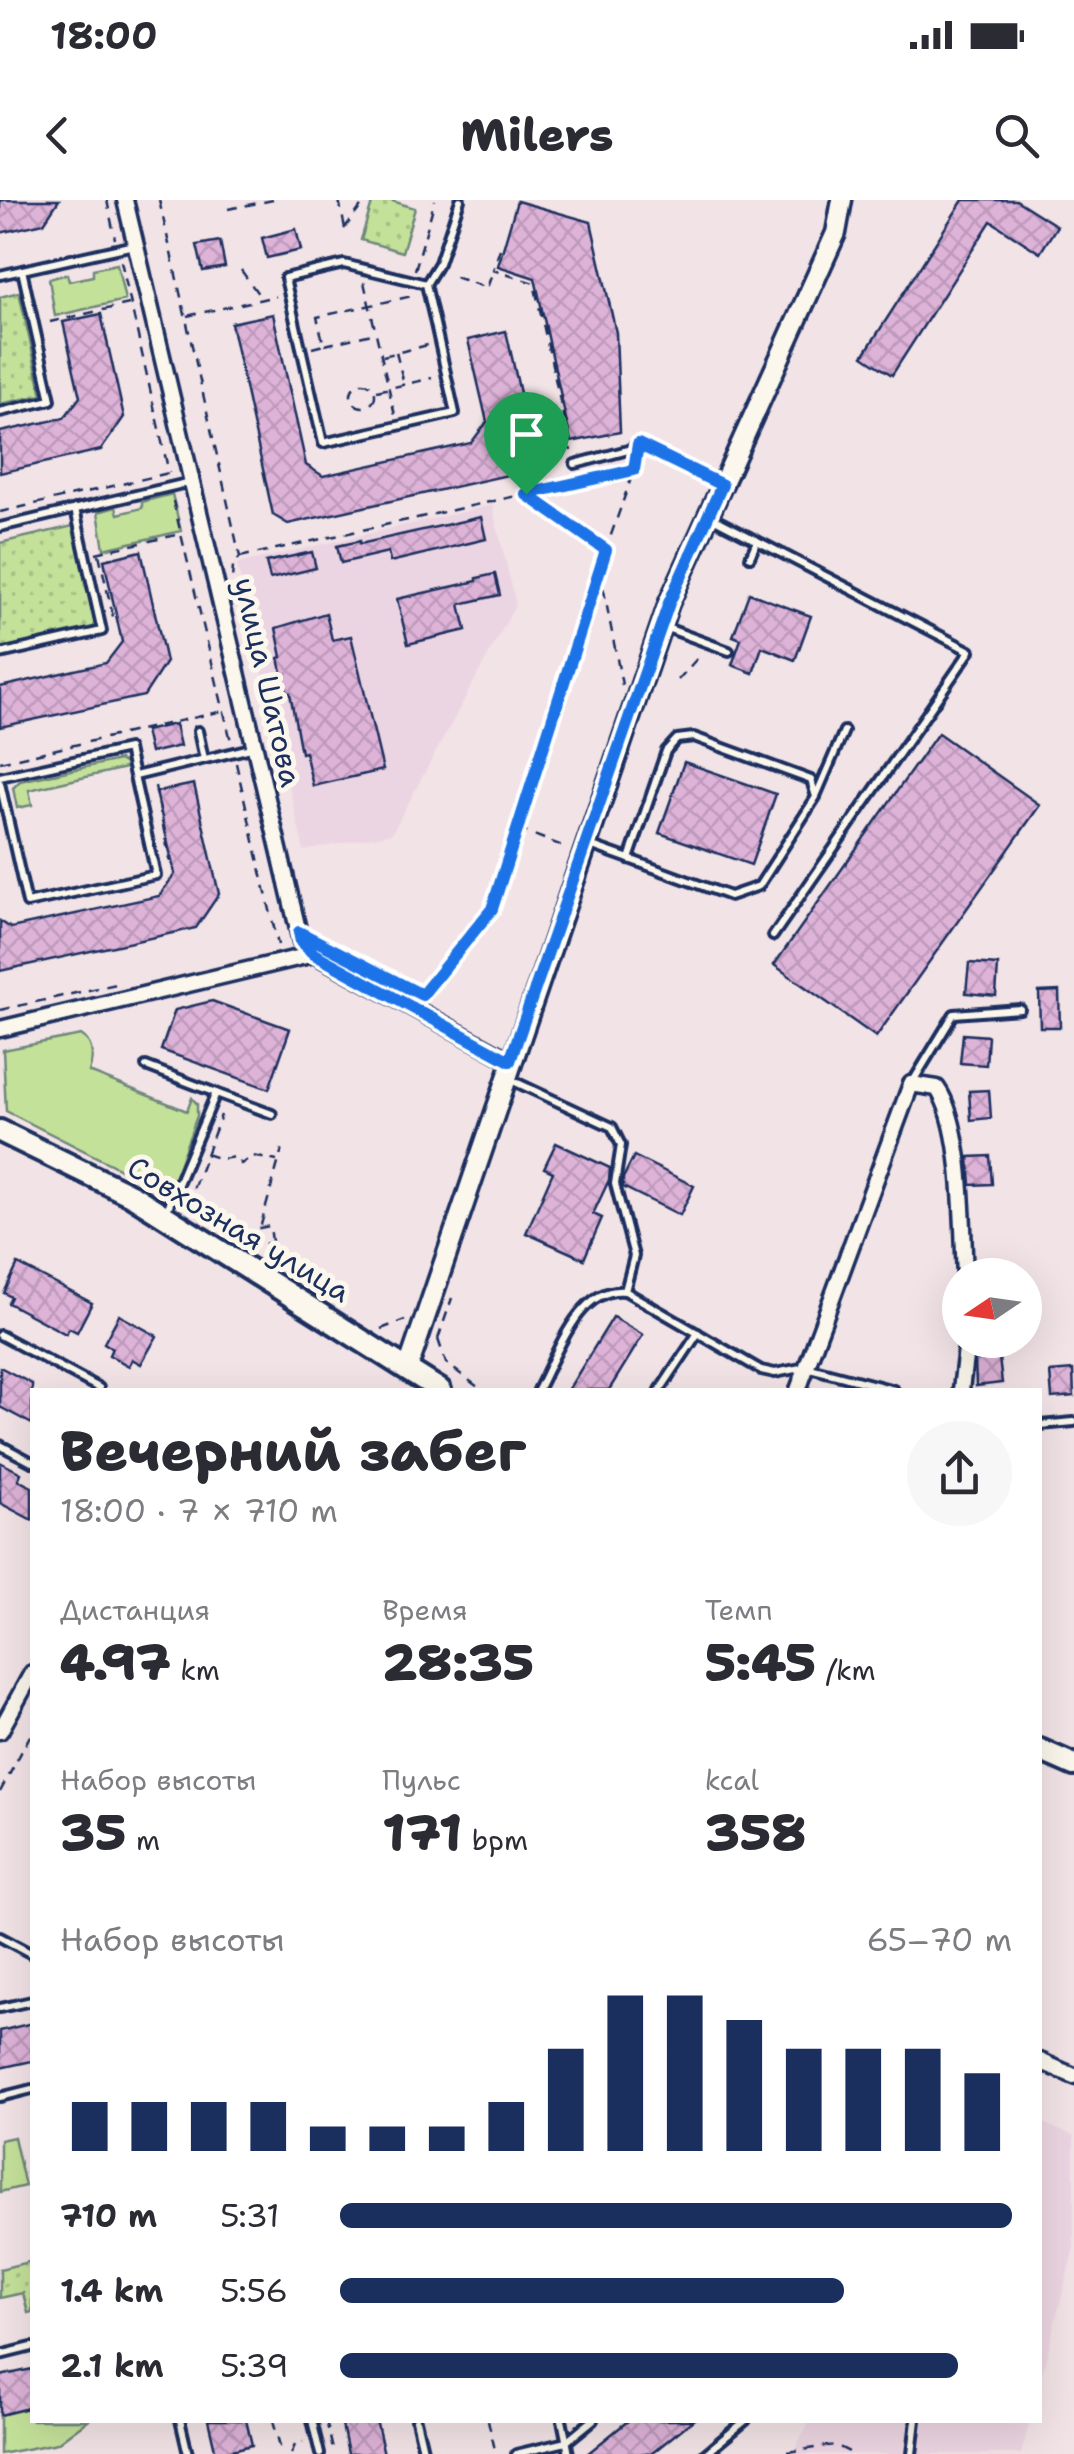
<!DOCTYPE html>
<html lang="ru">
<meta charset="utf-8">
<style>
:root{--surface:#fff;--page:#f7f7f7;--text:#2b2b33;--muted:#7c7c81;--accent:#1b2f5e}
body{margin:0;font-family:"Shantell Sans",sans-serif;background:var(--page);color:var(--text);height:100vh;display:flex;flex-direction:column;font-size:38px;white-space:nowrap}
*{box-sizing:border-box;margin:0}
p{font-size:32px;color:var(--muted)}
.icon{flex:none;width:55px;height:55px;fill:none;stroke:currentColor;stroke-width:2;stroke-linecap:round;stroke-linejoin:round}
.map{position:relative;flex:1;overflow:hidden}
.drawer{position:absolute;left:30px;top:1188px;width:1012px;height:1035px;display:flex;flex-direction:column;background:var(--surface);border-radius:0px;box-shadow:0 10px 40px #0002}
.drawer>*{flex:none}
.needle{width:65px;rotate:257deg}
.buttons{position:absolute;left:942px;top:1058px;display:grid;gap:20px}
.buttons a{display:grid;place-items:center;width:100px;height:100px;border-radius:50%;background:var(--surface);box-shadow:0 10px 40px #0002;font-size:50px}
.pin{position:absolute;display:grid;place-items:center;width:85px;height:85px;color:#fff;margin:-102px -42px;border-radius:50% 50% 50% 0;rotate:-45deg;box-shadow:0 0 10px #0007}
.pin .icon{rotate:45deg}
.round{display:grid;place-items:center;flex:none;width:105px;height:105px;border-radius:52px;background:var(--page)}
.head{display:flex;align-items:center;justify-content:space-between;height:170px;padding:0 30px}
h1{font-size:55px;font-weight:800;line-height:75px}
.metrics{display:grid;grid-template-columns:repeat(3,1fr);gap:15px;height:170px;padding:10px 30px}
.metrics div{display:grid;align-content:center}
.metrics b{font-size:50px;font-weight:800}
.metrics small{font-size:28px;font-weight:400}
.metrics p{font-size:28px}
.chart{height:280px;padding:20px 30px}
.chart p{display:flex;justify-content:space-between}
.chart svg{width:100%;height:180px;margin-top:10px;stroke:var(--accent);stroke-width:6}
ul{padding:0 30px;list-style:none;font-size:32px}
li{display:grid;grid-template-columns:160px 120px 1fr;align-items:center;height:75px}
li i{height:25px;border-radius:12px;background:var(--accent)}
.status{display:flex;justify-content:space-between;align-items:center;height:70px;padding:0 50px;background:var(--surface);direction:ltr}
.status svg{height:28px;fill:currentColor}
header{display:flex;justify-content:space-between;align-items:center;height:130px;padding:0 30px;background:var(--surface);font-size:45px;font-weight:800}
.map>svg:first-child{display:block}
.built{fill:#ecd5e2}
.green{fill:#c4e199;stroke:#70887c;stroke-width:2.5}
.park{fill:url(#park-dots);stroke:#70887c;stroke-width:2.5}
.building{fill:url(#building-cross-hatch);stroke:#1b2f5e;stroke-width:2.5}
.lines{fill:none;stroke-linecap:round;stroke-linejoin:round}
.service-casing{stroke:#1b2f5e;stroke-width:14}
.minor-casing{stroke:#1b2f5e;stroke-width:21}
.tertiary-casing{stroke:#1b2f5e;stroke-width:25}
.secondary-casing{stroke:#1b2f5e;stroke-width:28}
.path{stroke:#1b2f5e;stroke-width:2.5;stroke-dasharray:10 8;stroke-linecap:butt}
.service{stroke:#fbf7ec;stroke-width:6}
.minor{stroke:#fbf7ec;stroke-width:14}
.tertiary{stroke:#fbf7ec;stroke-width:18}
.secondary{stroke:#fbf7ec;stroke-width:20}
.route-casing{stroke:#fff;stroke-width:20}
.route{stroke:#1a73e8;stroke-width:12}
.labels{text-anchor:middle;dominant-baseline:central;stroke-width:10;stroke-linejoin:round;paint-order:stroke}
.street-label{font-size:30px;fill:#1b2f5e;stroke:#fbf7ec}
</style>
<div class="status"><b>18:00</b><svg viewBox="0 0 49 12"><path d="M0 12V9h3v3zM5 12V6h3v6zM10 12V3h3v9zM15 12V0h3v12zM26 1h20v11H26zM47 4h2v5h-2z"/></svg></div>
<header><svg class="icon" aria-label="back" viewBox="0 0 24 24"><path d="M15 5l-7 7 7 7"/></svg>Milers<svg class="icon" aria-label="search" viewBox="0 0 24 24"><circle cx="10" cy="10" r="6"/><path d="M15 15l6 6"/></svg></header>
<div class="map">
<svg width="1074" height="2254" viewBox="0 0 1074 2254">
<defs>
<pattern id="park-dots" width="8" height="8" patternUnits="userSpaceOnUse" patternTransform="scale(2.5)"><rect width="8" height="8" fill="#c4e199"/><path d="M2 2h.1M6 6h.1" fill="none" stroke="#a8c186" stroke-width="1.8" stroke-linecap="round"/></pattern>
<pattern id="building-cross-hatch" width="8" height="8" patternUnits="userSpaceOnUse" patternTransform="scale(2.5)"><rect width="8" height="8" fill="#deb3d8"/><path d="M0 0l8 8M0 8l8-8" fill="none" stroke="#be9abc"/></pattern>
</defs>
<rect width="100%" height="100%" fill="#f2e3e6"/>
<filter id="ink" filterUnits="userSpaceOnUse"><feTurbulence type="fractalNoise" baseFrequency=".01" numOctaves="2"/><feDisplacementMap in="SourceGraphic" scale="20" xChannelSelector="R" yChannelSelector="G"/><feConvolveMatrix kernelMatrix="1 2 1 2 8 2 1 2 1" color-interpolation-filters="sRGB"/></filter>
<g filter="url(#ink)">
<!-- built -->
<g class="built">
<polygon points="492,305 516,404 392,633 304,651 237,364"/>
<polygon points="1040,1922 1074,1936 1074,2048 1040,2181"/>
<polygon points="811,2220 1030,2220 1021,2254 792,2254"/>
</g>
<!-- green -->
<g class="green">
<polygon points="117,64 125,100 55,116 49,79 67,74 69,81 93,76 93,69"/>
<polygon points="172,294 181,331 104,349 98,312 116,307 118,314 142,308 142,302"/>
<polygon points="119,560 130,567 29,590 32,605 17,608 13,588 20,581"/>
<path d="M 81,835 C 95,844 93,859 89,872 L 187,911 L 192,898 L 197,904 L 197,916 L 171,987 L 164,990 L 152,985 L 6,911 L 3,850 Z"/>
<polygon points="14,1937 25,1986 0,1992 0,1940"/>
<polygon points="32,2207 32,2220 88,2220 57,2243 0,2254 0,2215"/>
</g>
<!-- park -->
<g class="park">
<polygon points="373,0 389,0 415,8 402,52 361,40"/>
<polygon points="19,92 42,195 0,204 0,97"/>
<polygon points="73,326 96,428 0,450 0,343"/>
<polygon points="32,2061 32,2112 28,2113 23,2093 0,2098 0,2069"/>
</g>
<!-- building -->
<g class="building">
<polygon points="0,0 59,0 44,23 0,33"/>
<polygon points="963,0 1016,0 1057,26 1040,53 991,21 892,175 863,156"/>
<polygon points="517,1 591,22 616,133 620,232 571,242 535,78 498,66"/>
<polygon points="296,29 301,50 267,58 262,38"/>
<polygon points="220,41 225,67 203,71 197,45"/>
<polygon points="101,114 124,217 101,250 0,273 0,232 64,218 80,197 63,122"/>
<polygon points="273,114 306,265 323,276 471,243 487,222 468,140 506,131 531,242 508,275 288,324 273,315 231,123"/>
<polygon points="481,317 486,339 390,362 388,352 341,363 337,346 360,341 360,344"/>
<polygon points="141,351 166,462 144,496 0,527 0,487 106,463 122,442 104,360"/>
<polygon points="312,352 316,368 270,379 266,362"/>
<polygon points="495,374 500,395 460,404 466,430 408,444 397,399 477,381 477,378"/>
<polygon points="749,393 811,416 795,460 762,447 753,473 732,465 741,439 733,436"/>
<polygon points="326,413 332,440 351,436 383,570 313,586 305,552 301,553 290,493 287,494 279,458 282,457 276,428"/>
<polygon points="175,524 180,546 150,553 145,531"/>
<polygon points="938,533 1040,605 876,837 774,765"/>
<polygon points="684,562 776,594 751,665 659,633"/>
<polygon points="194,584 219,694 196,728 0,771 0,721 11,728 159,696 175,674 156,592"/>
<polygon points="969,763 998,765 996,796 966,793"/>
<polygon points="1059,791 1060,827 1040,827 1039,792"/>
<polygon points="212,801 290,829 269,889 161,850 175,810"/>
<polygon points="963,834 988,836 986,865 960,863"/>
<polygon points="989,890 991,918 971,920 969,891"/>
<polygon points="556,943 610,968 609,980 593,1014 602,1018 584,1059 526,1033 553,972 544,968"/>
<polygon points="634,956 694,986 680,1015 623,987 623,978"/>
<polygon points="990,956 992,984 971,985 969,957"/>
<polygon points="18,1064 92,1103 77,1132 69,1128 66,1134 8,1103 11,1097 4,1093"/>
<polygon points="119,1115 157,1136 141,1164 132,1159 129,1166 109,1155 112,1148 104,1143"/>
<polygon points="613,1117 643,1135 609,1190 568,1190"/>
<polygon points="999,1158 1002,1183 976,1186 975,1160"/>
<polygon points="0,1167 32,1184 32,1224 0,1207"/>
<polygon points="1073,1170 1074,1196 1052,1198 1050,1172"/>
<polygon points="0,1262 21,1273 18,1280 32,1287 32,1320 0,1303"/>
<polygon points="32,1823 32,1861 0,1868 0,1831"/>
<polygon points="32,2169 32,2207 0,2215 0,2176"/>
<polygon points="208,2220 246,2220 252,2245 216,2254"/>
<polygon points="341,2220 376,2220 384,2254 348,2254"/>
<polygon points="629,2220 693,2220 651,2254 587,2254"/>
</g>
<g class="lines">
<defs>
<g id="service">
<polyline points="0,75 134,45"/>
<polyline points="426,84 344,64 285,78 323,243 455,213 426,84 439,63 460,0"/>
<polyline points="0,212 51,200 22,70"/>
<polyline points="575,264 628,250 638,244 720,285"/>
<polyline points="709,316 970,451 773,736"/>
<polyline points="0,327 191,282"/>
<polyline points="750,357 757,341"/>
<polyline points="664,427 729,451"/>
<polyline points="0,454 102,431 75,309"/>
<polyline points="198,531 204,559"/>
<polygon points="694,537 811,580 816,597 759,686 730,696 629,659 666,551 677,539"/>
<polyline points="135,576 255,547"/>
<polyline points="0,577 128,549 156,675 27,703 0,583"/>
<polyline points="816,596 844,531"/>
<polyline points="587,644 629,659"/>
<polyline points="146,866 216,893 167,1010"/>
<polyline points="509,879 612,927 621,945 615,984 634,1056 625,1091"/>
<polyline points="912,883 954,814 1020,809"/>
<polyline points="216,893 272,914"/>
<polyline points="0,1135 99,1188"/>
<path d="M 538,1190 C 557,1155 578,1086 625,1091 L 761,1170 L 775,1173 L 806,1167 L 894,1190"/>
<polyline points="660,1190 698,1133"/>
<polyline points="1040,1225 1074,1222"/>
<polyline points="0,1245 32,1262"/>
<polyline points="0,1737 32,1754"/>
<polyline points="0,1808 32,1801"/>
<polyline points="0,1897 32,1889"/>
<polyline points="0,2155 32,2147"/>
<polyline points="180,2220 188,2254"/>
<polyline points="312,2220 320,2254"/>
<polyline points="416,2220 424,2254"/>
<polyline points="562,2220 569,2254"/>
<polyline points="516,2254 566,2242 593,2220"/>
<polyline points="705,2254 746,2220"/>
<polyline points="912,2254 916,2220"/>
</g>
<g id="minor">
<polyline points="125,0 301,742 314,754 511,861"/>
<polyline points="0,829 314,754"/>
<path d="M 798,1190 L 911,884 L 937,888 C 964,926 962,1026 965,1075"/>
<polyline points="961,1190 967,1140"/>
<polyline points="0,1531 32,1473"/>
<polyline points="1040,1861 1074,1876"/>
</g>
<polyline id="tertiary" points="408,1168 669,403 836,33 842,0"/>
<g id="secondary">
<polyline points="0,931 133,996 440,1190"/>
<polyline points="1040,1550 1074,1565"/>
</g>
</defs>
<!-- service casing -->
<use href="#service" class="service-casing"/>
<!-- minor casing -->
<use href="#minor" class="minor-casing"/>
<!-- tertiary casing -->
<use href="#tertiary" class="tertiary-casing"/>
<!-- secondary casing -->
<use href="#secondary" class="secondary-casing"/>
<!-- path -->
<g class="path">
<polyline points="107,0 115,39"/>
<polyline points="159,0 240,357 233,366 232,380"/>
<polyline points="339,0 345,28"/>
<polyline points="228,9 273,0"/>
<polyline points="344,29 366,0"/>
<polyline points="500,49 493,70 534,83 571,251"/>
<polyline points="121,61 169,273"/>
<polyline points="241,70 261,98"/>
<polyline points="415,70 435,0"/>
<polyline points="455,77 487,88 493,71"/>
<polyline points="364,82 395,215"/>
<polyline points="187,116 276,96"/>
<polyline points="50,122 129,104"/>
<polyline points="325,145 376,133"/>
<polyline points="312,148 324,145 317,117 417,95"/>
<polyline points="396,152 404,184"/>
<polyline points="383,156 428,145"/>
<circle cx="363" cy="195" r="12"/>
<polyline points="377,191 432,178"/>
<polyline points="527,295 606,349"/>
<polyline points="173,301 231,541"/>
<polyline points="0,312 169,273"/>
<polyline points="96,353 181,334"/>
<polyline points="99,354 114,421"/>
<polyline points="240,357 634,270 635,260"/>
<polyline points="600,370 622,485"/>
<polyline points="678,480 700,455"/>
<polyline points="0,562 223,511"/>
<polyline points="236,563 278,745"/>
<polyline points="155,586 170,661"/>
<polyline points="518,629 565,647"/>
<polyline points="421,795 493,709 599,369 634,270"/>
<polyline points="0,810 116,784"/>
<polyline points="206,954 221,959 234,957 241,964 253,956 277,961"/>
<polyline points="190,1002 254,1035"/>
<polyline points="187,1005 221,915"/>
<polyline points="261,1025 282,949"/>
<polyline points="272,1042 270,1026 255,1029 257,1043 261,1045 272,1042 296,1076"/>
<polyline points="381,1129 405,1120"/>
<polyline points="438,1139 452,1098"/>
<polyline points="438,1139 446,1163 482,1190"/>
<polyline points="0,1592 32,1532"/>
<polyline points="273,2220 282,2254"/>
<polyline points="326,2220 334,2254"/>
<polyline points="488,2220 496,2254"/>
<polyline points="787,2252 835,2245 853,2254"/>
<polyline points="291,2254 295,2245 303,2242"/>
</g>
<!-- service -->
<use href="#service" class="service"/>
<!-- minor -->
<use href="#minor" class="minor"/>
<!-- tertiary -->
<use href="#tertiary" class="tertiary"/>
<!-- secondary -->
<use href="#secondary" class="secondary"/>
</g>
</g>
<g class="lines" filter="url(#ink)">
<defs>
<polygon id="route" points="638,244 722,285 669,403 510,861 314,754 301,742 299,732 422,795 492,709 606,350 526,294 634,270"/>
</defs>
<!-- route casing -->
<use href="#route" class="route-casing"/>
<!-- route -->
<use href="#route" class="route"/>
</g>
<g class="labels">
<!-- street labels -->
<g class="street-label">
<text transform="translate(268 482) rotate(77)">улица Шатова</text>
<text transform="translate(239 1029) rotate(31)">Совхозная улица</text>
</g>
</g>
</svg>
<div class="buttons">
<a><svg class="needle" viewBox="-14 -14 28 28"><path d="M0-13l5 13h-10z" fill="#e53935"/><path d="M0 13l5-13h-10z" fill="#7c7c81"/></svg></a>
</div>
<div class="pin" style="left:526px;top:294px;background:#1e9e55"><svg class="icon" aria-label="arrive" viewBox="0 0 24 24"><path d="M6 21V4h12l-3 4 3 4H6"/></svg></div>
<section class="drawer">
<div class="head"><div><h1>Вечерний забег</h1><p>18:00 · 7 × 710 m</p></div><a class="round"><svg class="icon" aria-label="share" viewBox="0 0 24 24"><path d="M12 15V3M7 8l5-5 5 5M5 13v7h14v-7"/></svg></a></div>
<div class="metrics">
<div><p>Дистанция</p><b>4.97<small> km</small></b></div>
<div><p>Время</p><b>28:35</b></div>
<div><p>Темп</p><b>5:45<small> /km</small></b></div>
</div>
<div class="metrics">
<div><p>Набор высоты</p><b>35<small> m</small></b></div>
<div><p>Пульс</p><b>171<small> bpm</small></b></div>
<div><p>kcal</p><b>358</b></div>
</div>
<div class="chart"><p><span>Набор высоты</span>65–70 m</p>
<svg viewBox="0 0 160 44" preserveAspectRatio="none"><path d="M5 44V32M15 44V32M25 44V32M35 44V32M45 44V38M55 44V38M65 44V38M75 44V32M85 44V19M95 44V6M105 44V6M115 44V12M125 44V19M135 44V19M145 44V19M155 44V25"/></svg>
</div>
<ul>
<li><b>710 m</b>5:31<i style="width:100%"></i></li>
<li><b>1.4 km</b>5:56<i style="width:75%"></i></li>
<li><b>2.1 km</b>5:39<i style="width:92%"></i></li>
</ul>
</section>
</div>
